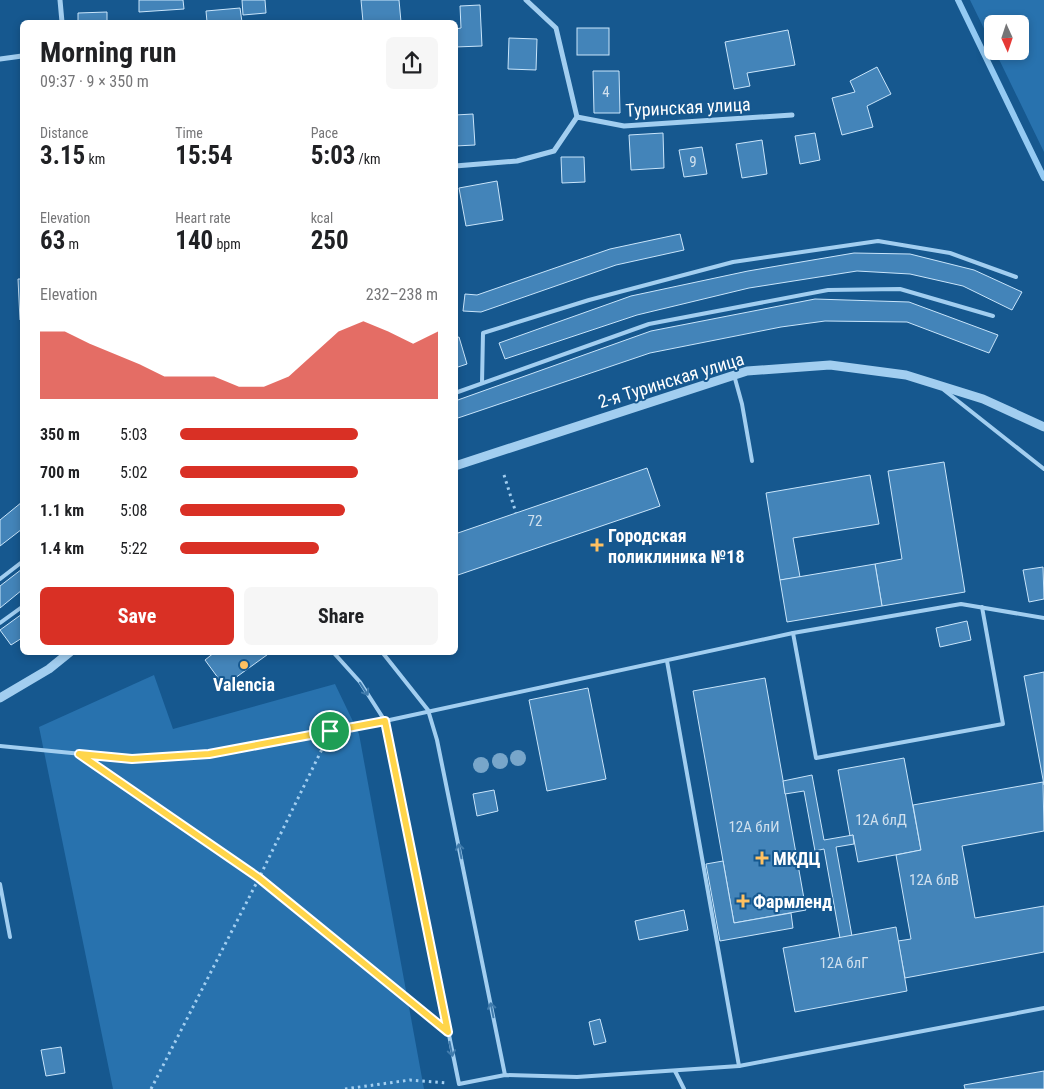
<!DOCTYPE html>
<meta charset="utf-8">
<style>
:root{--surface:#fff;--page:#f6f6f6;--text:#202124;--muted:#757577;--accent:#d93025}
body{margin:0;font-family:"Roboto Condensed",sans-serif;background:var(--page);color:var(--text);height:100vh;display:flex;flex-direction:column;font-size:19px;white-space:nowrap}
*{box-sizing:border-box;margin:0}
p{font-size:16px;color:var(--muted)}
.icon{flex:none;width:28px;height:28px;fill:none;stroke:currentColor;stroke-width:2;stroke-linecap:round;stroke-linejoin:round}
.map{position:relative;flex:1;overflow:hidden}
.sheet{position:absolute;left:20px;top:20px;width:438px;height:635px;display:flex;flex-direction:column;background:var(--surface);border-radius:8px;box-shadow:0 2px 8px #0003}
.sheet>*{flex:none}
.needle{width:32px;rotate:177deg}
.controls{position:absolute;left:984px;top:15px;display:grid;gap:10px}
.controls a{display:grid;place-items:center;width:45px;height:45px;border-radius:8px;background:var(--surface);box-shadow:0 2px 8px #0003;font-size:25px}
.pin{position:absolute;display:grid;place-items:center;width:42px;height:42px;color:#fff;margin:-21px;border:2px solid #fff;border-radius:50%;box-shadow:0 1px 5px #0007}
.round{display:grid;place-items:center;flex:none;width:52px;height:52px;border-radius:8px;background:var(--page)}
.overview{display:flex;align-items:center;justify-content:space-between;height:85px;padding:0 20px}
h1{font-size:28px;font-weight:700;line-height:38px}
.metrics{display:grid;grid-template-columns:repeat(3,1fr);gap:8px;height:85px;padding:5px 20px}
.metrics div{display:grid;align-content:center}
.metrics b{font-size:25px;font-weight:700}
.metrics small{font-size:14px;font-weight:400}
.metrics p{font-size:14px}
.chart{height:140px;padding:10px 20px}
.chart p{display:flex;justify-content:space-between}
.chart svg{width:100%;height:90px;margin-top:5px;fill:var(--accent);opacity:.7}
.cta{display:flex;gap:10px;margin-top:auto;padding:10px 20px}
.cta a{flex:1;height:58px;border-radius:8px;background:var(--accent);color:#fff;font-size:20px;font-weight:700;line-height:58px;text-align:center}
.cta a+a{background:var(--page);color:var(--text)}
ul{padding:0 20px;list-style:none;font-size:16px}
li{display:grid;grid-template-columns:80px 60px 1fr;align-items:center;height:38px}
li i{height:12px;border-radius:6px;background:var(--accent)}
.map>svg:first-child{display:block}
.green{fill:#2872ae}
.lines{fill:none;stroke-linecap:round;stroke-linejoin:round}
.stream{stroke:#94caf3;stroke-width:6}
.building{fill:#4384b9;stroke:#c9e5fb}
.path{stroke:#a2cef0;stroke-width:3;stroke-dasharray:2.5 4;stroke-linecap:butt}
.service{stroke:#a2cef0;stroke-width:4}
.minor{stroke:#a2cef0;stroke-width:5}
.tertiary{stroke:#a2cef0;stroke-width:9}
.tree{fill:#78a6ca}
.oneway{stroke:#407bac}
.route-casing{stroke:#fff;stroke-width:10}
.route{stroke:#ffd54a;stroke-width:6}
.poi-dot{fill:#ffc161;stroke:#16588f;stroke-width:2}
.labels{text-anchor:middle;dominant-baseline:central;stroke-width:4;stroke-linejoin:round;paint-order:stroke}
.number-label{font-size:15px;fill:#d0e0ee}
.street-label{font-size:18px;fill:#fff;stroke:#16588f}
.poi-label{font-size:18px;font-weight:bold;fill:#fff;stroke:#16588f;text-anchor:start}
</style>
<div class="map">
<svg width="1044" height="1089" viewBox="0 0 1044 1089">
<rect width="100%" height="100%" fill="#16588f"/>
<!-- green -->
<g class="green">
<polygon points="970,0 1044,0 1044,152 995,51 1020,51 1020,24 992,24 992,45"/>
<polygon points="154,675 173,729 335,684 359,734 424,1089 113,1089 39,727"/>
</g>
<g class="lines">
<!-- stream -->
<polyline class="stream" points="958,0 1044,178"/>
</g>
<!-- building -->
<g class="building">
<polygon points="139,0 183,0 184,9 139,12"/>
<polygon points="242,0 265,0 266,13 243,15"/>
<polygon points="361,0 399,0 401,22 363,22"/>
<polygon points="480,5 482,46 455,47 455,29 461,28 460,6"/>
<polygon points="240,8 242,22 207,22 206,11"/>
<polygon points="107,12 107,22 78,22 78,13"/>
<rect x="577" y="28" width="32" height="27"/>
<polygon points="788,30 795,65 747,73 750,86 734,89 725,42"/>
<polygon points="509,38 537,39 536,70 508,69"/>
<polygon points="877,67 891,94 867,106 873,127 842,135 832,98 855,92 850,81"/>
<polygon points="593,71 619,71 620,113 594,113"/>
<polygon points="473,114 475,145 455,146 455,115"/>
<polygon points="663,133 664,168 631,170 629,135"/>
<polygon points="815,133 820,160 800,164 795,136"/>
<polygon points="762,140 767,174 742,178 736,144"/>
<polygon points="702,147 707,174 684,177 679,150"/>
<polygon points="561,157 584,157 585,182 562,183"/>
<polygon points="497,181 503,220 466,226 459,188"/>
<polygon points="680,234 684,250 616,265 481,312 463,311 465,294 477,295 610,249"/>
<polygon points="854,253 910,254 974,270 1022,292 1012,310 963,286 910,274 857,271 749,288 637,315 505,359 499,343 631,296 748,271"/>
<polygon points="18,279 22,279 22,320 20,320"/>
<polygon points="815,299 909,302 998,335 989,353 907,322 825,321 781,327 650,353 455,419 455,401 651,331"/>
<polygon points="459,337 467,364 455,368 455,338"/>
<polygon points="944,462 965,592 882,606 875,564 902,559 888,471"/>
<polygon points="647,468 660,506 455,576 455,534"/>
<polygon points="870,475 879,524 793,538 800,577 780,580 766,493"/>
<polygon points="22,502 22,529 0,546 0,520"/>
<polygon points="875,564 882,606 787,622 780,580"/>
<polygon points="1043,567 1044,599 1029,602 1023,570"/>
<polygon points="22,569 22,590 0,608 0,586"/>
<polygon points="22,614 22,638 11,645 0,630"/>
<polygon points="967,621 971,640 940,647 936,628"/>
<polygon points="215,652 271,652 224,686 205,660"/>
<polygon points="1044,672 1044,785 1024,676"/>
<polygon points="765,678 806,910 734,923 693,691"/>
<polygon points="588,688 606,779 547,791 529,700"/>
<polygon points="904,758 921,850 858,862 853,835 850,836 838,770"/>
<polygon points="812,775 824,840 853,835 854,844 836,847 852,936 840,938 824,849 815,851 804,791 785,794 783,781"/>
<polygon points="1043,782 1044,831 962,846 975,918 1044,906 1044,952 905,978 898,941 911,939 896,855 921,850 913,805"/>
<polygon points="494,790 498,811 477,816 473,794"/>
<polygon points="723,861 734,923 791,913 793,928 720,941 706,864"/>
<polygon points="684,910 688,930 639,940 635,921"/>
<polygon points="896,927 907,991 795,1012 783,948"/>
<polygon points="600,1019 606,1042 594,1045 589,1022"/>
<polygon points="61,1047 65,1073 46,1076 41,1050"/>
<polygon points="1044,1071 1044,1089 965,1089 964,1085"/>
</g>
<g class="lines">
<!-- path -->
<g class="path">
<polyline points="504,475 516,513"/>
<polyline points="100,768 259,878 434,1020"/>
<polyline points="151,1089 259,878 325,743"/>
<polyline points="345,1089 410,1080 448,1083"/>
</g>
<!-- service -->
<g class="service">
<polyline points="734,375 742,404 752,461"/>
<polyline points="482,383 483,333 589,300 733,262 878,241 950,253 1016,277"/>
<polyline points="944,390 1044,469"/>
<polyline points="455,393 649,324 828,290 900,289 993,316"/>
<polyline points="0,579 22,562"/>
<polyline points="0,623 22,607"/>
<polyline points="793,633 816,758 1003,724 982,607"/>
<polyline points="333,652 360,682 385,721 459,1084 505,1075 577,1077 739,1066 1044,1008"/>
<polyline points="382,652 428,710 437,740 505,1075"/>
<polyline points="667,661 739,1066"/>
<polyline points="0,746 133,759 209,754 385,721 793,633 961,604 1044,618"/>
<polyline points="0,884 10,937"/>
<polyline points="675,1071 684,1089"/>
</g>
<!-- minor -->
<g class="minor">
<polyline points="60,0 62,22"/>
<polyline points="526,0 556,28 577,117"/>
<polyline points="0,59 22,56"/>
<polyline points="455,166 517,161 554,151 577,117 624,126 792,115"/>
</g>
<!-- tertiary -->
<g class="tertiary">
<polyline points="455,466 747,371 830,365 906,375 983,399 1044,427"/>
<polyline points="0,698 49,669 70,652"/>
</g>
</g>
<!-- trees -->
<g class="tree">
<circle cx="518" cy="758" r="8"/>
<circle cx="500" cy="761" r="8"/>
<circle cx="481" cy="765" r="8"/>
</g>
<!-- one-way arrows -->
<defs><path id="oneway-shaft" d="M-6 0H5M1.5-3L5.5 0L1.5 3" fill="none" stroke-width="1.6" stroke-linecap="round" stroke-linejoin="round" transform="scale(1.25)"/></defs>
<g class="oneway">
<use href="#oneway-shaft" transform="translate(364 689) rotate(57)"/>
<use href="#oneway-shaft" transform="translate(460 851) rotate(-101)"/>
<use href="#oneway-shaft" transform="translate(492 1010) rotate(-101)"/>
<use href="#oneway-shaft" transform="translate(451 1049) rotate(78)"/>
</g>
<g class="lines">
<defs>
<polygon id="route" points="385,721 448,1032 259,878 79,754 132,759 209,754"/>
</defs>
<!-- route casing -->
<use href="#route" class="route-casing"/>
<!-- route -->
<use href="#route" class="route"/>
</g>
<!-- markers -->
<g class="poi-dot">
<path d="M594.5 537.5h5v5h5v5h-5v5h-5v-5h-5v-5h5z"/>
<circle cx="244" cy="665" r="5"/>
<path d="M759.5 850.5h5v5h5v5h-5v5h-5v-5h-5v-5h5z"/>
<path d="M740.5 893.5h5v5h5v5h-5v5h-5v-5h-5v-5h5z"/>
</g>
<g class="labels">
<!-- number labels -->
<g class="number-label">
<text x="606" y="92">4</text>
<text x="693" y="162">9</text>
<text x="535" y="521">72</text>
<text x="881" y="820">12А блД</text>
<text x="754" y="827">12А блИ</text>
<text x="934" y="880">12А блВ</text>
<text x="844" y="963">12А блГ</text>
</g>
<!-- street labels -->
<g class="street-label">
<text transform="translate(688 107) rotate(-3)">Туринская улица</text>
<text transform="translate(671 380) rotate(-17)">2-я Туринская улица</text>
</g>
<!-- poi labels -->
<g class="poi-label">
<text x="608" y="535">Городская<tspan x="608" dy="21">поликлиника №18</tspan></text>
<text x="244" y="684" text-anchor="middle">Valencia</text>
<text x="773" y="858">МКДЦ</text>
<text x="753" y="901">Фармленд</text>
</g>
</g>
</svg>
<div class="controls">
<a><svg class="needle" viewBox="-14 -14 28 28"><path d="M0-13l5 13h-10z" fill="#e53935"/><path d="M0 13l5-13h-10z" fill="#757577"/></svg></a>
</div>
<div class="pin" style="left:330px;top:731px;background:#1e9e55"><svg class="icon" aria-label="arrive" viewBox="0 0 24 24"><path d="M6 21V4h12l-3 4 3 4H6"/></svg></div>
<section class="sheet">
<div class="overview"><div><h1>Morning run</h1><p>09:37 · 9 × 350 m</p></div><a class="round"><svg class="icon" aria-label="share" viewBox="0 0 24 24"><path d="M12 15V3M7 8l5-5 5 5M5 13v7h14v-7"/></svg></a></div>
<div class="metrics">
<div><p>Distance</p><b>3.15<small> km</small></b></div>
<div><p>Time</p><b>15:54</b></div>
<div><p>Pace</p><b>5:03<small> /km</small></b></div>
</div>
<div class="metrics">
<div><p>Elevation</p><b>63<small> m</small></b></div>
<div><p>Heart rate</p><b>140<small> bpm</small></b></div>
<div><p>kcal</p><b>250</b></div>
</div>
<div class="chart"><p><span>Elevation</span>232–238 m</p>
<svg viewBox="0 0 160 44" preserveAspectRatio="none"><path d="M0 44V11L10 11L20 17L30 22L40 27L50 33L60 33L70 33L80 38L90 38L100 33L110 22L120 11L130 6L140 11L150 17L160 11V44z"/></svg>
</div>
<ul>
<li><b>350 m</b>5:03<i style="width:69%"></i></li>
<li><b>700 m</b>5:02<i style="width:69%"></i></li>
<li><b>1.1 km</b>5:08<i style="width:64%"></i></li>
<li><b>1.4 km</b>5:22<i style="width:54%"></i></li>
</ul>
<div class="cta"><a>Save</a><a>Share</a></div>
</section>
</div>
